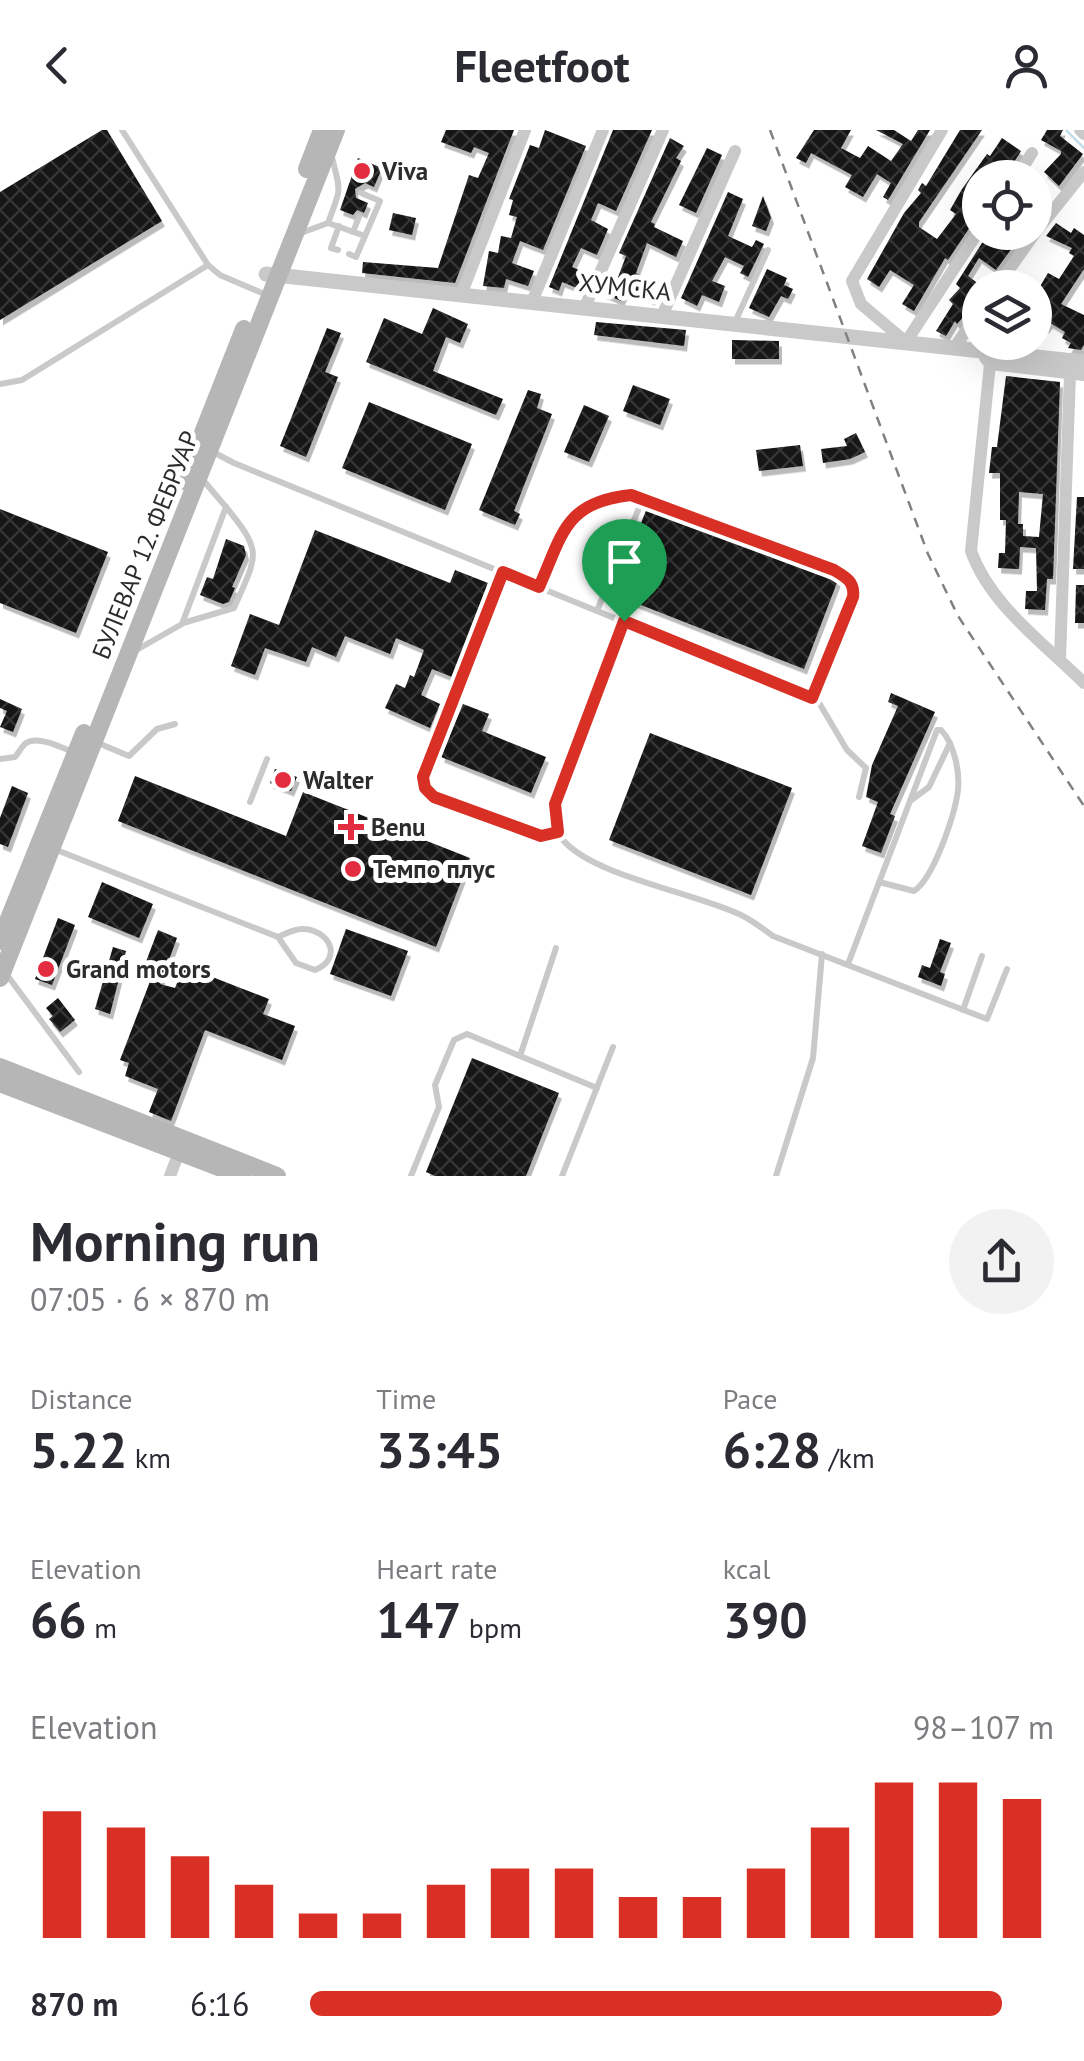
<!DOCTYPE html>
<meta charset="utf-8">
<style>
:root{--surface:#fff;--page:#f2f2f3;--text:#2b2b33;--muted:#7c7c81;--accent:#d93025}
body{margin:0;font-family:"PT Sans",sans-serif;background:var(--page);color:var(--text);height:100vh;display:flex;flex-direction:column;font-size:38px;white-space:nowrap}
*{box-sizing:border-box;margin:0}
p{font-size:32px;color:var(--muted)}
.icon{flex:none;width:55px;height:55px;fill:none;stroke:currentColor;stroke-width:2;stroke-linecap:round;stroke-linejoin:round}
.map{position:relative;height:1046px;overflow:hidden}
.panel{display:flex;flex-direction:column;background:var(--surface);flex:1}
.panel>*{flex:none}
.buttons{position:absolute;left:962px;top:30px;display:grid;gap:20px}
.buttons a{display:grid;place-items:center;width:90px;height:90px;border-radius:50%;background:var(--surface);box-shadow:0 10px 40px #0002;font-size:50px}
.pin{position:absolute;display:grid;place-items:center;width:85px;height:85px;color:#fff;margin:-102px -42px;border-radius:50% 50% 50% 0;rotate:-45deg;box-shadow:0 0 10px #0007}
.pin .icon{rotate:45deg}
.round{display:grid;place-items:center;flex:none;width:105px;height:105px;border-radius:52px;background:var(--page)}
.head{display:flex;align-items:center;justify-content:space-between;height:170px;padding:0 30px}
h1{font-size:55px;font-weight:700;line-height:75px}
.stats{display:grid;grid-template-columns:repeat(3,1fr);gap:15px;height:170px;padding:10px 30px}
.stats div{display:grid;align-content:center}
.stats b{font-size:50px;font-weight:700}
.stats small{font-size:28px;font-weight:400}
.stats p{font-size:28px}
.chart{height:280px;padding:20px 30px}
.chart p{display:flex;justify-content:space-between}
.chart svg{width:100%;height:180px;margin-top:10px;stroke:var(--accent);stroke-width:6}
ul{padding:0 30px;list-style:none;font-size:32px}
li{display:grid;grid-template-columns:160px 120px 1fr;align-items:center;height:75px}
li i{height:25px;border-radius:12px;background:var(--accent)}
header{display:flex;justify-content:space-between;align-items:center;height:130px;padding:0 30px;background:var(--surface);font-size:45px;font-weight:700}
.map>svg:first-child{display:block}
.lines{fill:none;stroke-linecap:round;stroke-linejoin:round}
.stream{stroke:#c4ddea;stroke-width:2.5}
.building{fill:url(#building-cross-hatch);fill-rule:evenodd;filter:url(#shadow)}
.service{stroke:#c9c9c9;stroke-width:6}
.minor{stroke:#c9c9c9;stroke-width:12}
.tertiary{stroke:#c9c9c9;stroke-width:15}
.secondary{stroke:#b6b6b6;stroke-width:18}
.rail{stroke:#818181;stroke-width:2.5;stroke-dasharray:10 8;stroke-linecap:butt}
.route-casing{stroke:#fff;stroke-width:20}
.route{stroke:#d93025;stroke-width:12}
.poi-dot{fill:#e42c41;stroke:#fff;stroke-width:4}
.labels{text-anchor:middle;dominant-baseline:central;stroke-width:10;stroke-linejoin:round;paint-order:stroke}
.poi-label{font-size:25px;font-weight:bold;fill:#2c2c2c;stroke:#fff;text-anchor:start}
.street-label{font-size:25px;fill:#2c2c2c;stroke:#fff}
</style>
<header><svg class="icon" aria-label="back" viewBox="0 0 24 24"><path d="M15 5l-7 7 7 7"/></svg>Fleetfoot<svg class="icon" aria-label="person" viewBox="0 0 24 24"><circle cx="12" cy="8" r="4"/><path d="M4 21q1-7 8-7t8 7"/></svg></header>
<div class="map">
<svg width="1084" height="1046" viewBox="0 0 1084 1046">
<defs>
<pattern id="building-cross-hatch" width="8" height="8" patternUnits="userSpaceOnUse" patternTransform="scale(2.5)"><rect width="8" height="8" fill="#131313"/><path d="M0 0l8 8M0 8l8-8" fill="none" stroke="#363636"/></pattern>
<filter id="shadow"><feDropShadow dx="3" dy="5.5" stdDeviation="0" flood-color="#0004"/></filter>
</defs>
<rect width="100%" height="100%" fill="#fff"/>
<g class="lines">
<!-- stream -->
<polyline class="stream" points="1066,0 1084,18"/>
</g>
<!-- building -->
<g class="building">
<polygon points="102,0 107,0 162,91 0,190 0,62"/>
<polygon points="446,0 514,0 455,153 362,143 363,132 438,138 469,45 478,48 489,23 474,17 471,23 441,12"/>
<polygon points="545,0 586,16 543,120 520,111 512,133 534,141 528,156 506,149 504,158 483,156 489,121 498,123 501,106 511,108 517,87 509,85 513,70 509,69 530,15 539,18"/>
<polygon points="613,0 652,0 616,81 598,73 591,90 608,99 597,125 581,118 572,137 588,144 582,160 562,152 559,161 549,157"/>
<polygon points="814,0 851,0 841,18 860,28 868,16 891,31 903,14 876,0 894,0 911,11 918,0 930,0 888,70 883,67 891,53 877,44 863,67 845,57 852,45 811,23 806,33 796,28"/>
<polygon points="960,0 982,0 919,92 919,97 937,109 956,84 950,80 962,59 987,24 990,26 1002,8 1021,21 1011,37 1005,33 995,48 980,48 980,89 972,94 948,130 945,128 914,181 902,174 914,155 890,140 879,157 867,149 904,83 921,63 918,60 922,53 926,56"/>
<polygon points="1047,0 1063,0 1060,6 1083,24 1059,56 1044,42 1061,24 1061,21 1041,10"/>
<polygon points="670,8 684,16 676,28 681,31 651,92 655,94 654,97 683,111 676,127 647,113 636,143 659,154 652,170 628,158 621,171 603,163 610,146 617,150 626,126 619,123"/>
<polygon points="707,18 722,25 696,83 679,75"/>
<polygon points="358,28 382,38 374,57 365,53 355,59 356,68 368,73 364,83 357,80 353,85 340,80"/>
<polygon points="728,62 743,69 728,106 752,117 756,110 764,114 748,147 740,143 744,136 725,127 712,151 725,156 719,172 702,165 697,176 681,168"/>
<polygon points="763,66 771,88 766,101 752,96"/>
<polygon points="393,83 416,88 412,105 389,100"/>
<polygon points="1056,93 1071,103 1074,98 1084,105 1084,139 1061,174 1084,185 1084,215 1081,220 1068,218 1071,213 1062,208 1065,202 1050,193 1046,198 1035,190 1035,165 1048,143 1059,149 1074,126 1069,123 1072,118 1046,106"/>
<polygon points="989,102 1013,102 1020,107 996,140 979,128 968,146 980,155 980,168 957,194 955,191 946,206 936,201 953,174 949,170 960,158 956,154"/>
<polygon points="767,139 787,148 784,155 793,159 788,169 781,166 769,187 749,178"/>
<polygon points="433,178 468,194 460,213 446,207 433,241 503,269 496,285 366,232 384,188 422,204"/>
<polygon points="596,192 686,200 684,216 594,205"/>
<polygon points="327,198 341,203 325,242 338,247 306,327 280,316"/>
<polygon points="732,210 779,211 779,229 732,229"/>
<path d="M 1006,246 L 1060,252 L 1053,449 L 1047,449 L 1045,480 L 1025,479 L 1026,461 L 1037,461 L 1036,418 L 1020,417 L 1019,439 L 998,438 L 999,423 L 1005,423 L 1006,390 L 1000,390 L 1000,343 L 989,343 L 992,317 L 997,317 ZM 1019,362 L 1043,364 L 1039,407 L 1023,406 L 1023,394 L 1018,394 Z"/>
<polygon points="633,255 670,269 660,295 623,281"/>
<polygon points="528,260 541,264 537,278 552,284 514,381 520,384 515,395 479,380"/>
<polygon points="369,272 472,314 445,380 342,338"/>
<polygon points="584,275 609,286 589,332 564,322"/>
<polygon points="856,303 865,322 850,329 823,333 821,319 847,316 844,309"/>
<polygon points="800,315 803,336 759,341 756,320"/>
<polygon points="1077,367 1084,367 1084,439 1073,439"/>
<polygon points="647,378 838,450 804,539 613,464"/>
<polygon points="0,379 108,422 76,503 0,473"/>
<polygon points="315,400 450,453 455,440 488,453 452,547 432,539 421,565 440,574 430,598 385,578 396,554 405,558 410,545 414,547 424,520 396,508 390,524 345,506 336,527 312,517 306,532 265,518 255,545 231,536 250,484 279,495"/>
<polygon points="226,409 244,416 246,425 232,457 235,458 229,472 223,474 200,465 207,447 213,449"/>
<polygon points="1076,455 1084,455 1084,493 1075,493"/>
<polygon points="891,563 935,582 890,684 895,686 881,723 862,716 878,672 866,667 872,635 898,576 888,572"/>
<polygon points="0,569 22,579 13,602 0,597 7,581 0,578"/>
<polygon points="463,574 489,584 482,601 546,627 531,663 441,627"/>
<polygon points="650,603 792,658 751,765 609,710"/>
<polygon points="275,639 297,647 291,661 270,653"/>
<polygon points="135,646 286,706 303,662 470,728 436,817 118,691"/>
<polygon points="12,656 28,663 8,717 0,714 0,688"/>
<polygon points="102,752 153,774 139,808 88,787"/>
<polygon points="58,788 75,795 52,855 35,849"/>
<polygon points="346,799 408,821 391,866 330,844"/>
<polygon points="158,800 177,808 160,854 175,858 184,836 269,869 263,884 295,896 282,930 205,900 171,991 149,982 158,959 125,946 129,933 120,930 154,841 144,837"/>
<polygon points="940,809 951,813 940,842 945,844 941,856 918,847 922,835 930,838"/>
<polygon points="113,817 126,821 110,884 95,879"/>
<polygon points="58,868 75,890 60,902 49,889 53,886 46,878"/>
<polygon points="472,928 559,963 526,1046 435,1046 426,1042"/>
</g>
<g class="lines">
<!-- service -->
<g class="service">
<polyline points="122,0 208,135 220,145 269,166"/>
<polyline points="328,93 365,106"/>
<polyline points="353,102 359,87"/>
<path d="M 301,103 L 328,93 C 343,54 340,62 331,23"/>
<polyline points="338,120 331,118 339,96"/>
<polyline points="349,124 356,127 380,71 361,63"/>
<polyline points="735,192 768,120"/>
<polyline points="0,254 22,250 208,135"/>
<polyline points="211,321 234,333 818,571 847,620 866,638 859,667"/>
<polyline points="503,443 423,652 434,667 502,693 541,706 557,702"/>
<path d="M 539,457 L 567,393 L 589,374 L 631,365 L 834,439 C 846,447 855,452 853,467 L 812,568"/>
<polyline points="597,481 643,368"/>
<path d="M 624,491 L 555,674 C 554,687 554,699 563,710 C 593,746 696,763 741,785 C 752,790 763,799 773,806 L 987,889 L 1007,839"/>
<path d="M 183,493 L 234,478 C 257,425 264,423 226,377"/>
<polyline points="133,522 182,494 226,377 203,350"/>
<polyline points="98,613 129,626 157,599 175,594"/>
<path d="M 0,629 L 15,627 C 19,623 21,617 26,613 C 38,605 63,618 75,623"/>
<polyline points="910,671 929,657 950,613"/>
<polyline points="250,672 267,629"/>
<path d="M 54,719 L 278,807 L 296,833 L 315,840 C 344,828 329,799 302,799 C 294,799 285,804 278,807"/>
<path d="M 848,834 L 937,600 L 941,600 C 954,613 960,642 958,660 C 955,684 934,748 914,761 L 879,752"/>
<polyline points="7,845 79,942"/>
<polyline points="963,880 982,826"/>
<polyline points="520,926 556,818"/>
<polyline points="411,1046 439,977 435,955 454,910 467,904 597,958"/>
<polyline points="562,1046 613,917"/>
<polyline points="776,1046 813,928 822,824"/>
</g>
<!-- minor -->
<g class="minor">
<polyline points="942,0 852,151 861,174 906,212 980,99"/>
<polyline points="1080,0 1084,4"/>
<polyline points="1016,48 1032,23"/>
<polyline points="996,158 1035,103 1084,42"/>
<polyline points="461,165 525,0"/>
<polyline points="532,172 603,0"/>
<polyline points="584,179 663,0"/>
<polyline points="662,186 735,21"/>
<polyline points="954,218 980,181"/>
<polyline points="985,228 990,234 1084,245"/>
<path d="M 990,234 L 971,421 C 990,475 1044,513 1084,553"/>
<polyline points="1060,529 1070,243"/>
<polyline points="170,1046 179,1022"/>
</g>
<!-- tertiary -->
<polyline class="tertiary" points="266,144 1084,232"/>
<!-- secondary -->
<g class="secondary">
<polyline points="307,39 322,0"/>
<polyline points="184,351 244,199"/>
<polyline points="0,811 84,603"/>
<polyline points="0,848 336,0"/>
<polyline points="0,937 277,1046"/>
<polyline points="0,953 242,1046"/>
</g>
<!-- rail -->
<polyline class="rail" points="770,0 928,424 958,486 1084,676"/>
</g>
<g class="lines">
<defs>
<path id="route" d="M 631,365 L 834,440 C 846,447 855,452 853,467 L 812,568 L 624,491 L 555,674 L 558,702 L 541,706 L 434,667 L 425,658 L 423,647 L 503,442 L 539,457 C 563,403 565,372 631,365 Z"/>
</defs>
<!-- route casing -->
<use href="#route" class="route-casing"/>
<!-- route -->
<use href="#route" class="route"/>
</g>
<!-- markers -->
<g class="poi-dot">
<circle cx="362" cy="41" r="10"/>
<circle cx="283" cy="650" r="10"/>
<path d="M346 682h10v10h10v10h-10v10h-10v-10h-10v-10h10z"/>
<circle cx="353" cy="739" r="10"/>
<circle cx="46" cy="839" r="10"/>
</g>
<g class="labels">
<!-- poi labels -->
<g class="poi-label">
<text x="382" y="41">Viva</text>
<text x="303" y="650">Walter</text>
<text x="371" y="697">Benu</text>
<text x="373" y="739">Темпо плус</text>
<text x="66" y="839">Grand motors</text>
</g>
<!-- street labels -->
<g class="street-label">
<text transform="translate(625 157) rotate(6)">ХУМСКА</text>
<text transform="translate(145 415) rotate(-68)">БУЛЕВАР 12. ФЕБРУАР</text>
</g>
</g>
</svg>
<div class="buttons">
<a><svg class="icon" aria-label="locate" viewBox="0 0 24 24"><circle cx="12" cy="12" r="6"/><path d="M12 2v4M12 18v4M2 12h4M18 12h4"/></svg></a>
<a><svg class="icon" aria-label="layers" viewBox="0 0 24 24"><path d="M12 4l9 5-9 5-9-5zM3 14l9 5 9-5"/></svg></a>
</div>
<div class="pin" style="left:624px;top:491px;background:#1e9e55"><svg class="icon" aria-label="arrive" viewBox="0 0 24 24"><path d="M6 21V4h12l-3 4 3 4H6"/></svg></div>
</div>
<section class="panel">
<div class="head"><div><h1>Morning run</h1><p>07:05 · 6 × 870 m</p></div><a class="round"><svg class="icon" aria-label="share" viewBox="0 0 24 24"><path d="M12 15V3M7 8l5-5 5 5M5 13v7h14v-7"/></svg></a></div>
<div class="stats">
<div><p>Distance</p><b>5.22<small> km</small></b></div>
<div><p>Time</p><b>33:45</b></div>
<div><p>Pace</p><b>6:28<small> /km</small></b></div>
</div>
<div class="stats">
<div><p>Elevation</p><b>66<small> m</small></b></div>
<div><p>Heart rate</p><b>147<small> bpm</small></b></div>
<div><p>kcal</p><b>390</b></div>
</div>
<div class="chart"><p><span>Elevation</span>98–107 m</p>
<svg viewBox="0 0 160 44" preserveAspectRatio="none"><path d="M5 44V13M15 44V17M25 44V24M35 44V31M45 44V38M55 44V38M65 44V31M75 44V27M85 44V27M95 44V34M105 44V34M115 44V27M125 44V17M135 44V6M145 44V6M155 44V10"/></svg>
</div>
<ul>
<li><b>870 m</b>6:16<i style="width:93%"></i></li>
</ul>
</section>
